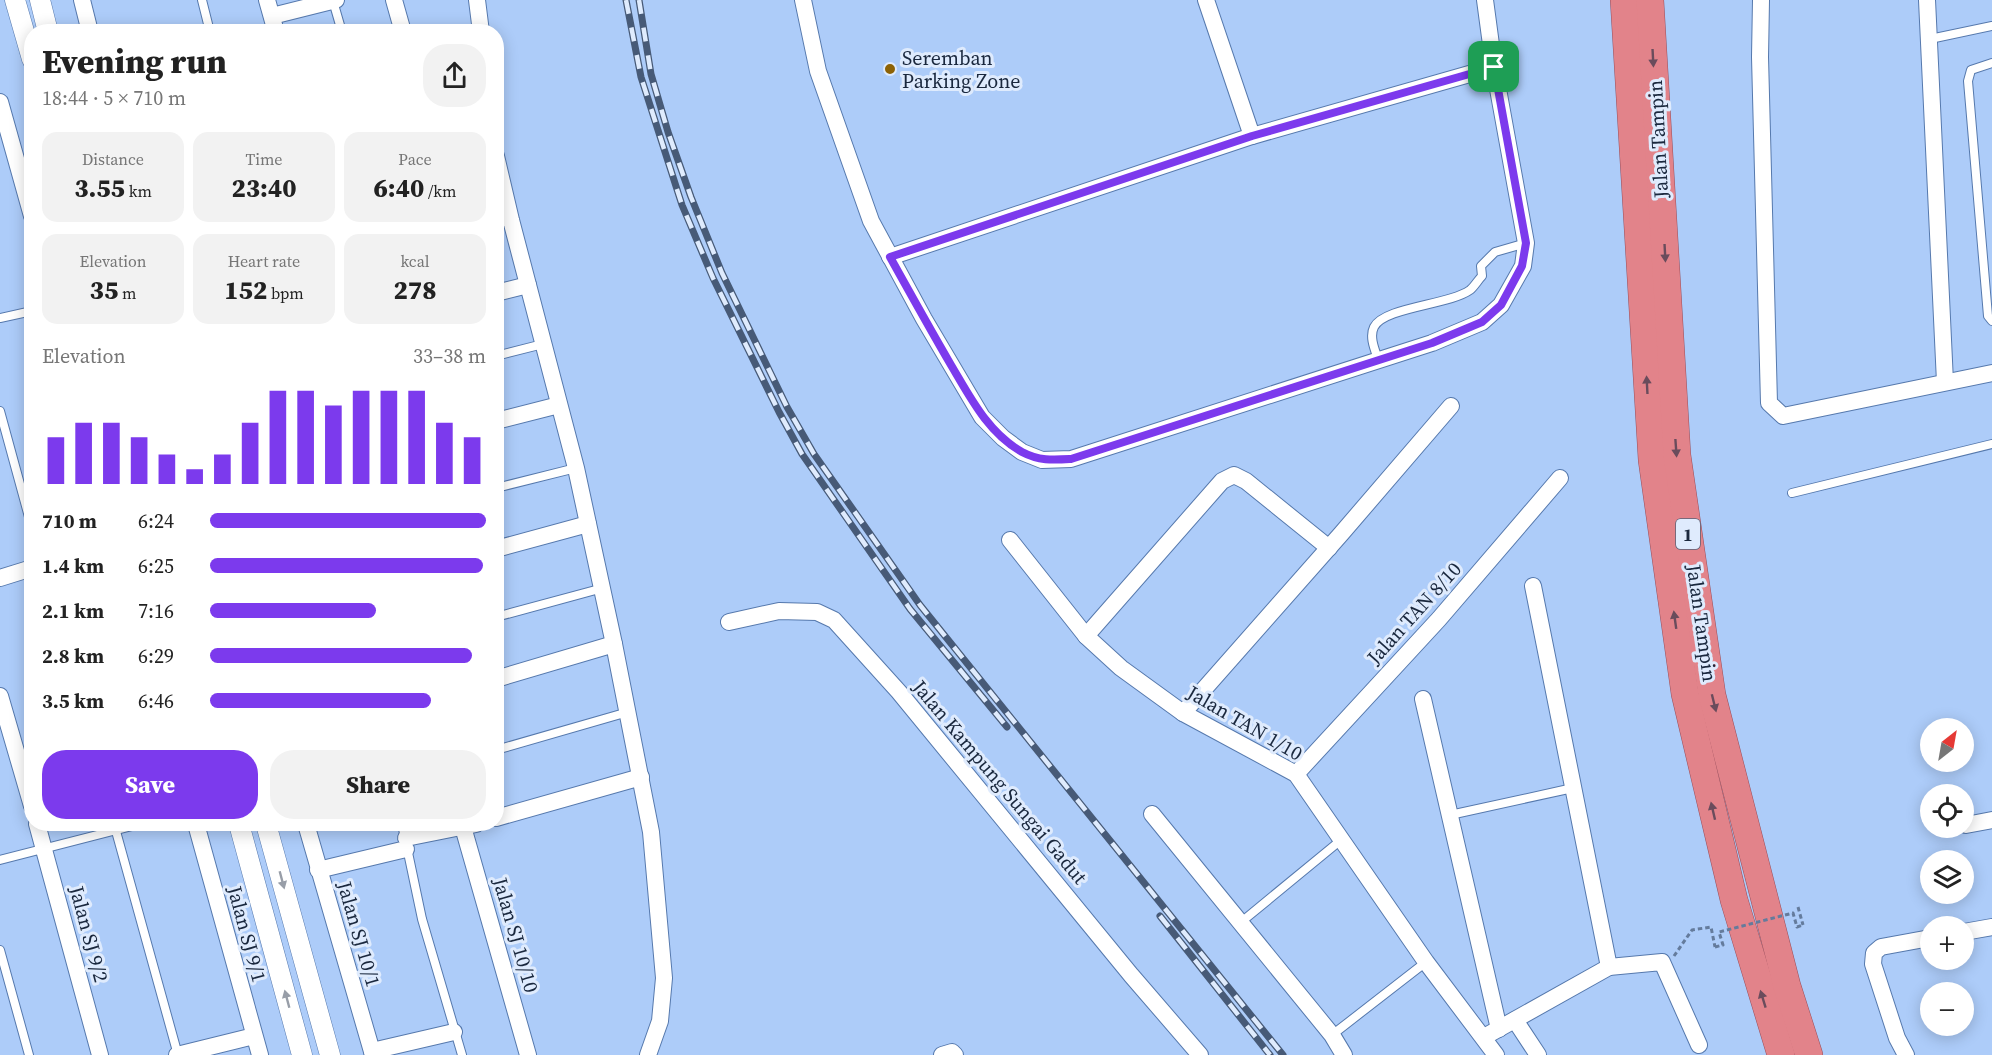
<!DOCTYPE html>
<meta charset="utf-8">
<style>
:root{--surface:#fff;--page:#f2f2f2;--text:#222;--muted:#767676;--accent:#7c3aed}
body{margin:0;font-family:"Source Serif 4",serif;background:var(--page);color:var(--text);height:100vh;display:flex;flex-direction:column;font-size:22px;white-space:nowrap}
*{box-sizing:border-box;margin:0}
p{font-size:20px;color:var(--muted)}
.icon{flex:none;width:33px;height:33px;fill:none;stroke:currentColor;stroke-width:2;stroke-linecap:round;stroke-linejoin:round}
.map{position:relative;flex:1;overflow:hidden}
.drawer{position:absolute;left:24px;top:24px;width:480px;height:807px;display:flex;flex-direction:column;background:var(--surface);border-radius:24px;box-shadow:0 3px 15px #0003}
.drawer>*{flex:none}
.needle{width:39px;rotate:31deg}
.tools{position:absolute;left:1920px;top:718px;display:grid;gap:12px}
.tools a{display:grid;place-items:center;width:54px;height:54px;border-radius:50%;background:var(--surface);box-shadow:0 3px 15px #0003;font-size:30px}
.pin{position:absolute;display:grid;place-items:center;width:51px;height:51px;color:#fff;margin:-26px;border-radius:12px;box-shadow:0 3px 9px #0006}
.round{display:grid;place-items:center;flex:none;width:63px;height:63px;border-radius:24px;background:var(--page)}
.head{display:flex;align-items:center;justify-content:space-between;height:102px;padding:0 18px}
h1{font-size:33px;font-weight:800;line-height:45px}
.figures{display:grid;grid-template-columns:repeat(3,1fr);gap:9px;height:102px;padding:6px 18px}
.figures div{display:grid;align-content:center;border-radius:15px;background:var(--page);text-align:center}
.figures b{font-size:26px;font-weight:800}
.figures small{font-size:16px;font-weight:400}
.figures p{font-size:16px}
.chart{height:168px;padding:12px 18px}
.chart p{display:flex;justify-content:space-between}
.chart svg{width:100%;height:108px;margin-top:6px;stroke:var(--accent);stroke-width:6}
.primary-button{display:flex;gap:12px;margin-top:auto;padding:12px 18px}
.primary-button a{flex:1;height:69px;border-radius:24px;background:var(--accent);color:#fff;font-size:24px;font-weight:800;line-height:69px;text-align:center}
.primary-button a+a{background:var(--page);color:var(--text)}
ul{padding:0 18px;list-style:none;font-size:20px}
li{display:grid;grid-template-columns:96px 72px 1fr;align-items:center;height:45px}
li i{height:15px;border-radius:8px;background:var(--accent)}
.map>svg:first-child{display:block}
.lines{fill:none;stroke-linecap:round;stroke-linejoin:round}
.service-casing{stroke:#5679ad;stroke-width:10}
.minor-casing{stroke:#5679ad;stroke-width:18}
.tertiary-casing{stroke:#5679ad;stroke-width:21}
.trunk-casing{stroke:#974f5c;stroke-width:28}
.path{stroke:#647b9c;stroke-width:3;stroke-dasharray:4.5 3;stroke-linecap:butt}
.service{stroke:#fff;stroke-width:8}
.minor{stroke:#fff;stroke-width:16}
.tertiary{stroke:#fff;stroke-width:20}
.trunk{stroke:#e2838a;stroke-width:27}
.rail-casing{stroke:#475a77;stroke-width:7}
.rail{stroke:#dfebfd;stroke-width:4.5;stroke-dasharray:14;stroke-linecap:butt}
.path-bridge{stroke:#647b9c;stroke-width:3;stroke-dasharray:4.5 3;stroke-linecap:butt}
.oneway{fill:#6a4c5c}
.oneway2{fill:#989ea8}
.route-casing{stroke:#fff;stroke-width:12}
.route{stroke:#7c3aed;stroke-width:8}
.poi-dot{fill:#8d6206;stroke:#dfebfd;stroke-width:2}
.labels{text-anchor:middle;dominant-baseline:central;stroke-width:6;stroke-linejoin:round;paint-order:stroke}
.shield{fill:#dfebfd;stroke:#556277;stroke-width:1.5}
.shield-label{font-size:18px;font-weight:bold;fill:#1a283e}
.poi-label{font-size:20px;fill:#1a283e;stroke:#dfebfd;text-anchor:start}
.street-label{font-size:20px;fill:#1a283e;stroke:#dfebfd}
</style>
<div class="map">
<svg width="1992" height="1055" viewBox="0 0 1992 1055">
<rect width="100%" height="100%" fill="#adccf9"/>
<g class="lines">
<defs>
<g id="service">
<polyline points="202,0 210,32"/>
<polyline points="333,1 342,32"/>
<polyline points="255,32 274,27"/>
<polyline points="1930,39 1992,26"/>
<polyline points="1992,63 1971,70 1968,81 1988,316 1992,321"/>
<polyline points="496,224 511,220"/>
<polyline points="0,318 32,311"/>
<polyline points="496,356 543,344"/>
<path d="M 1378,359 C 1375,350 1369,337 1374,327 C 1384,307 1449,305 1470,290 C 1474,287 1478,280 1482,276 L 1481,266 L 1495,252 L 1526,243"/>
<polyline points="0,411 32,528"/>
<polyline points="496,488 576,468"/>
<polyline points="1792,493 1992,444"/>
<polyline points="496,617 603,588"/>
<polyline points="496,750 628,712"/>
<polyline points="1450,815 1573,788"/>
<polyline points="114,824 178,1055"/>
<polyline points="402,824 422,919 462,1055"/>
<polyline points="0,860 140,824"/>
<polyline points="1240,923 1341,840"/>
<polyline points="0,950 29,1055"/>
<polyline points="1332,1035 1426,962"/>
</g>
<g id="minor">
<polyline points="82,0 90,32"/>
<polyline points="267,0 276,32"/>
<polyline points="394,0 403,32"/>
<polyline points="477,0 481,32"/>
<polyline points="803,0 818,71 871,221 924,319 982,417 1003,438 1022,452 1042,460 1071,459 1432,343 1482,322 1501,305 1523,266 1526,243 1494,67 1485,0"/>
<polyline points="1206,0 1252,136"/>
<polyline points="1761,0 1760,57 1769,403 1783,416 1992,373"/>
<polyline points="1927,0 1945,382"/>
<polyline points="272,16 336,0"/>
<polyline points="0,102 32,216"/>
<polyline points="496,156 511,220 576,468 614,644 651,832 664,978 660,1021 648,1055"/>
<polyline points="890,257 1252,136 1494,67"/>
<polyline points="496,293 528,285"/>
<polyline points="496,421 559,405"/>
<polyline points="1010,540 1086,636 1121,668 1183,713 1296,774 1426,962 1496,1055"/>
<polyline points="496,549 588,524"/>
<polyline points="0,578 32,568"/>
<polyline points="729,622 779,611 817,612 834,620 899,692 1131,975 1200,1055"/>
<polyline points="1086,636 1222,481 1234,475 1246,481 1329,548"/>
<polyline points="496,679 614,644"/>
<polyline points="0,696 32,806"/>
<polyline points="1423,699 1499,1029"/>
<polyline points="1183,713 1341,534 1451,406"/>
<polyline points="1296,774 1439,619 1560,478"/>
<polyline points="1152,814 1332,1035 1344,1055"/>
<polyline points="496,818 641,777"/>
<polyline points="37,824 100,1055"/>
<polyline points="196,824 260,1055"/>
<polyline points="306,824 373,1055"/>
<polyline points="1966,825 1992,820"/>
<polyline points="463,827 528,1055"/>
<polyline points="406,838 476,824"/>
<polyline points="318,870 406,849"/>
<polyline points="1964,932 1992,927"/>
<polyline points="1609,967 1662,962 1699,1045"/>
<polyline points="1515,1020 1538,1055"/>
<polyline points="1484,1037 1609,967 1533,586"/>
<polyline points="372,1051 454,1032"/>
<polyline points="177,1055 254,1036"/>
<polyline points="942,1055 952,1052 955,1055"/>
<polyline points="1906,1055 1897,1038 1873,964 1874,953 1881,947 1930,938"/>
</g>
<g id="tertiary">
<polyline points="15,0 32,59"/>
<polyline points="40,0 48,32"/>
<polyline points="239,824 302,1055"/>
<polyline points="266,824 330,1055"/>
</g>
<g id="trunk">
<polyline points="1624,0 1652,460 1685,694 1734,900 1781,1055"/>
<polyline points="1650,0 1677,455 1712,695 1787,986 1809,1055"/>
</g>
</defs>
<!-- service casing -->
<use href="#service" class="service-casing"/>
<!-- minor casing -->
<use href="#minor" class="minor-casing"/>
<!-- tertiary casing -->
<use href="#tertiary" class="tertiary-casing"/>
<!-- trunk casing -->
<use href="#trunk" class="trunk-casing"/>
<!-- path -->
<g class="path">
<polyline points="1798,907 1803,925"/>
<polyline points="1674,956 1692,930 1711,927 1715,947"/>
</g>
<!-- service -->
<use href="#service" class="service"/>
<!-- minor -->
<use href="#minor" class="minor"/>
<!-- tertiary -->
<use href="#tertiary" class="tertiary"/>
<!-- trunk -->
<use href="#trunk" class="trunk"/>
<defs>
<g id="rail">
<polyline points="626,0 641,77 682,205 713,278 779,412 802,454 910,609 1007,727"/>
<polyline points="639,0 651,74 668,132 691,197 722,273 787,407 814,454 920,605 1283,1055"/>
<polyline points="1160,916 1270,1055"/>
</g>
</defs>
<!-- rail casing -->
<use href="#rail" class="rail-casing"/>
<!-- rail -->
<use href="#rail" class="rail"/>
<!-- path-bridge -->
<polyline class="path-bridge" points="1715,947 1723,945 1719,932 1793,913 1797,927 1803,925"/>
</g>
<!-- one-way arrows -->
<defs><path id="oneway-solid" d="M-6-.8H1V-3.2L6.5 0L1 3.2V.8H-6Z" transform="scale(1.5)"/></defs>
<g class="oneway">
<use href="#oneway-solid" transform="translate(1653 58) rotate(87)"/>
<use href="#oneway-solid" transform="translate(1665 253) rotate(87)"/>
<use href="#oneway-solid" transform="translate(1647 385) rotate(-93)"/>
<use href="#oneway-solid" transform="translate(1676 448) rotate(86)"/>
<use href="#oneway-solid" transform="translate(1675 620) rotate(-98)"/>
<use href="#oneway-solid" transform="translate(1714 703) rotate(76)"/>
<use href="#oneway-solid" transform="translate(1713 811) rotate(-103)"/>
<use href="#oneway-solid" transform="translate(1763 999) rotate(-107)"/>
</g>
<g class="oneway2">
<use href="#oneway-solid" transform="translate(282 880) rotate(75)"/>
<use href="#oneway-solid" transform="translate(287 999) rotate(-105)"/>
</g>
<g class="lines">
<defs>
<path id="route" d="M 1494,67 L 1526,243 L 1522,266 L 1501,305 L 1482,322 L 1432,343 L 1071,459 C 1053,460 1039,461 1022,452 C 988,433 970,397 951,365 C 930,329 910,293 890,257 L 1252,136 Z"/>
</defs>
<!-- route casing -->
<use href="#route" class="route-casing"/>
<!-- route -->
<use href="#route" class="route"/>
</g>
<!-- markers -->
<circle class="poi-dot" cx="890" cy="69" r="6"/>
<g class="labels">
<!-- shield labels -->
<rect class="shield" x="1676" y="519" width="24" height="30" rx="4.5"/>
<g class="shield-label">
<text x="1688" y="534">1</text>
</g>
<!-- poi labels -->
<g class="poi-label">
<text x="902" y="58">Seremban<tspan x="902" dy="23">Parking Zone</tspan></text>
</g>
<!-- street labels -->
<g class="street-label">
<text transform="translate(1658 139) rotate(-93)">Jalan Tampin</text>
<text transform="translate(1414 613) rotate(-48)">Jalan TAN 8/10</text>
<text transform="translate(1702 623) rotate(82)">Jalan Tampin</text>
<text transform="translate(1245 723) rotate(30)">Jalan TAN 1/10</text>
<text transform="translate(1000 782) rotate(50)">Jalan Kampung Sungai Gadut</text>
<text transform="translate(89 934) rotate(75)">Jalan SJ 9/2</text>
<text transform="translate(247 934) rotate(75)">Jalan SJ 9/1</text>
<text transform="translate(359 934) rotate(74)">Jalan SJ 10/1</text>
<text transform="translate(516 935) rotate(74)">Jalan SJ 10/10</text>
</g>
</g>
</svg>
<div class="tools">
<a><svg class="needle" viewBox="-14 -14 28 28"><path d="M0-13l5 13h-10z" fill="#e53935"/><path d="M0 13l5-13h-10z" fill="#767676"/></svg></a>
<a><svg class="icon" aria-label="locate" viewBox="0 0 24 24"><circle cx="12" cy="12" r="6"/><path d="M12 2v4M12 18v4M2 12h4M18 12h4"/></svg></a>
<a><svg class="icon" aria-label="layers" viewBox="0 0 24 24"><path d="M12 4l9 5-9 5-9-5zM3 14l9 5 9-5"/></svg></a>
<a>+</a>
<a>−</a>
</div>
<div class="pin" style="left:1494px;top:67px;background:#1e9e55"><svg class="icon" aria-label="arrive" viewBox="0 0 24 24"><path d="M6 21V4h12l-3 4 3 4H6"/></svg></div>
<section class="drawer">
<div class="head"><div><h1>Evening run</h1><p>18:44 · 5 × 710 m</p></div><a class="round"><svg class="icon" aria-label="share" viewBox="0 0 24 24"><path d="M12 15V3M7 8l5-5 5 5M5 13v7h14v-7"/></svg></a></div>
<div class="figures">
<div><p>Distance</p><b>3.55<small> km</small></b></div>
<div><p>Time</p><b>23:40</b></div>
<div><p>Pace</p><b>6:40<small> /km</small></b></div>
</div>
<div class="figures">
<div><p>Elevation</p><b>35<small> m</small></b></div>
<div><p>Heart rate</p><b>152<small> bpm</small></b></div>
<div><p>kcal</p><b>278</b></div>
</div>
<div class="chart"><p><span>Elevation</span>33–38 m</p>
<svg viewBox="0 0 160 44" preserveAspectRatio="none"><path d="M5 44V25M15 44V19M25 44V19M35 44V25M45 44V32M55 44V38M65 44V32M75 44V19M85 44V6M95 44V6M105 44V12M115 44V6M125 44V6M135 44V6M145 44V19M155 44V25"/></svg>
</div>
<ul>
<li><b>710 m</b>6:24<i style="width:100%"></i></li>
<li><b>1.4 km</b>6:25<i style="width:99%"></i></li>
<li><b>2.1 km</b>7:16<i style="width:60%"></i></li>
<li><b>2.8 km</b>6:29<i style="width:95%"></i></li>
<li><b>3.5 km</b>6:46<i style="width:80%"></i></li>
</ul>
<div class="primary-button"><a>Save</a><a>Share</a></div>
</section>
</div>
